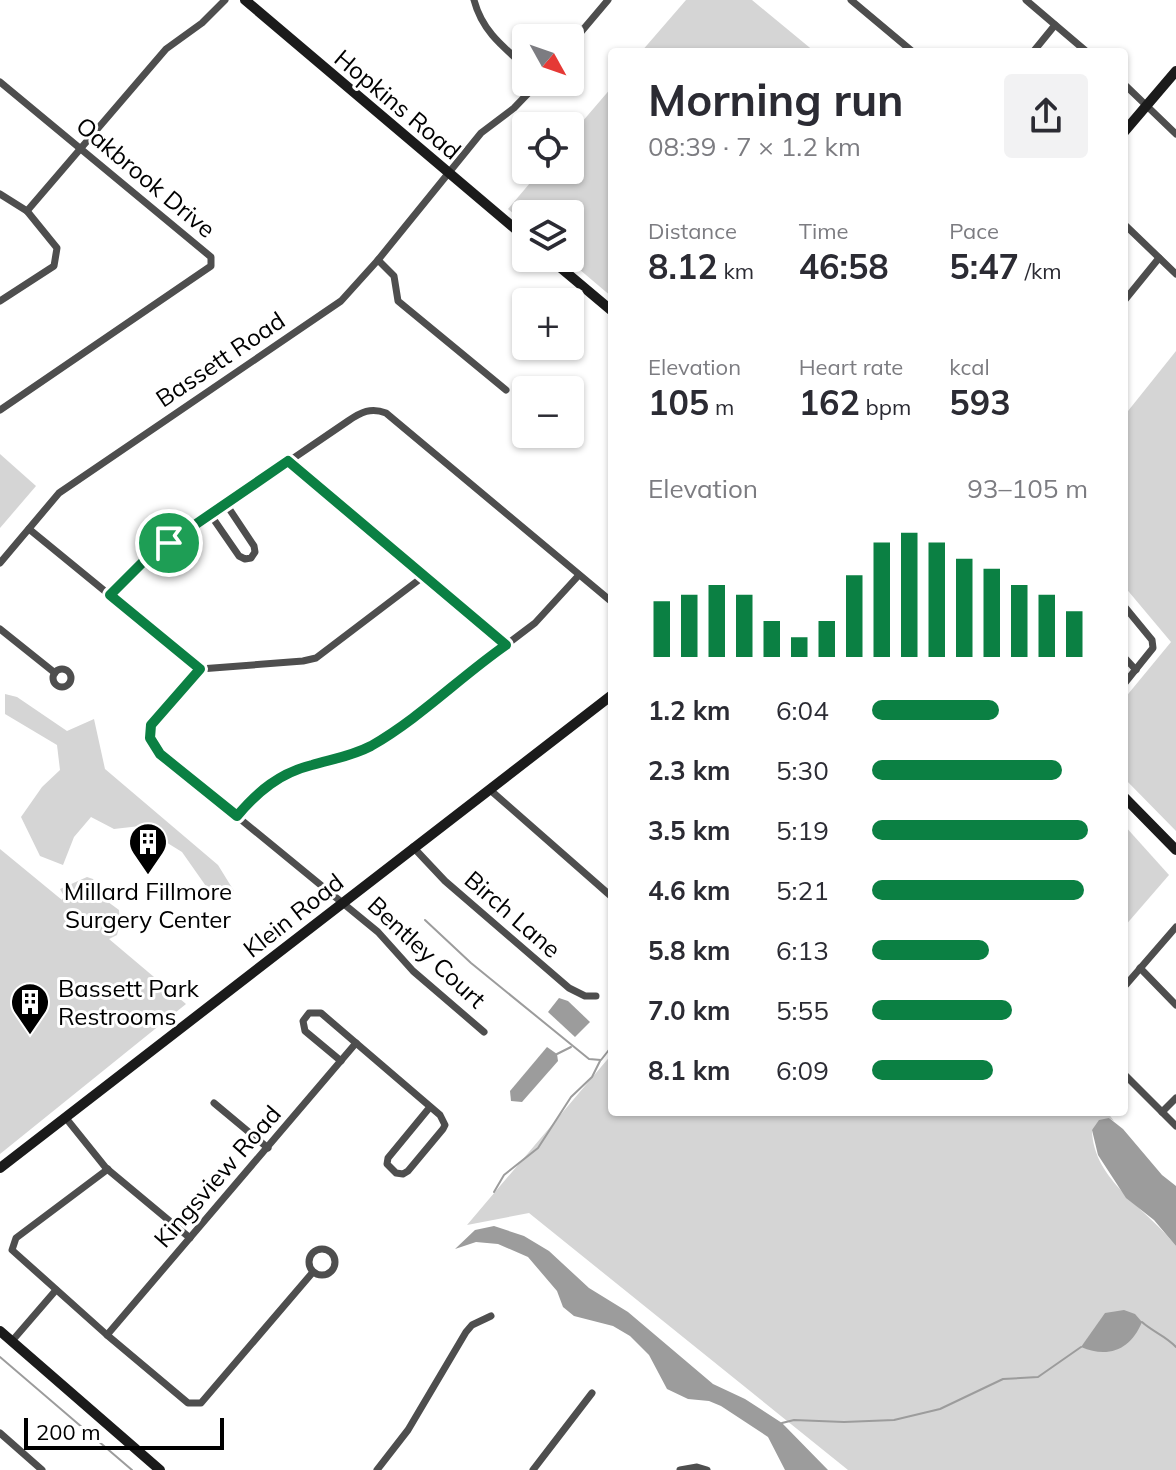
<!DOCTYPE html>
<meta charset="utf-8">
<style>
:root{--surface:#fff;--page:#f2f2f3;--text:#2b2b33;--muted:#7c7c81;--accent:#0b8043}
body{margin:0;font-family:Mulish,sans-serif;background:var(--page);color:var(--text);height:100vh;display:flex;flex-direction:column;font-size:30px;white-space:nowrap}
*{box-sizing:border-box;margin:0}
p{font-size:26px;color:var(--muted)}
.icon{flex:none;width:44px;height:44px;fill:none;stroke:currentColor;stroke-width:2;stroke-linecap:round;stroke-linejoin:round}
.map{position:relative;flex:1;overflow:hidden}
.side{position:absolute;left:608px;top:48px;width:520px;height:1068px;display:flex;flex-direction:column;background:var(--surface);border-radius:8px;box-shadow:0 2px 6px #0004}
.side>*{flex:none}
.needle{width:52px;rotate:130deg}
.controls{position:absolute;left:512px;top:24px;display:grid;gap:16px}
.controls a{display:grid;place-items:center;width:72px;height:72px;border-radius:8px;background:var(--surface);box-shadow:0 2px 6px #0004;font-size:40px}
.scale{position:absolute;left:24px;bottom:20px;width:200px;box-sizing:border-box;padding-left:8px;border:4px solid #000;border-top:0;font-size:22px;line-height:28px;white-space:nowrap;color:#000;-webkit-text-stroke:6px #fff;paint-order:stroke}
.pin{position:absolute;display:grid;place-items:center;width:68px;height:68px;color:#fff;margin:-34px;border:4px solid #fff;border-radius:50%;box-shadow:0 2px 8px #0007}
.round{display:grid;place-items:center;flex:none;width:84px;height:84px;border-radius:8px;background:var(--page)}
.head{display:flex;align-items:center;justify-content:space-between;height:136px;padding:0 40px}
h1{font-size:44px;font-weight:700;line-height:60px}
.metrics{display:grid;grid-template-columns:repeat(3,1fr);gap:12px;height:136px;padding:8px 40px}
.metrics div{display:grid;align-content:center}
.metrics b{font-size:34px;font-weight:700}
.metrics small{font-size:22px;font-weight:400}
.metrics p{font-size:22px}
.chart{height:224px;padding:16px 40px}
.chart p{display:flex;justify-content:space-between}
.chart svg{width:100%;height:144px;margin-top:8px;stroke:var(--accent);stroke-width:6}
ul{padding:0 40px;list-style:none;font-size:26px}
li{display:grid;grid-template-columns:128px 96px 1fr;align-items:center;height:60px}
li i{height:20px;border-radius:10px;background:var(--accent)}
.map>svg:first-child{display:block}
.green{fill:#d5d5d5}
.water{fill:#9c9c9c}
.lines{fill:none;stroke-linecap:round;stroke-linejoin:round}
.stream{stroke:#9c9c9c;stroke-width:2}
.street{stroke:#4e4e4e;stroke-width:7}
.secondary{stroke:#1b1b1b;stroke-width:10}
.route-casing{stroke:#fff;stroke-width:16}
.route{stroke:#0b8043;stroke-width:10}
.labels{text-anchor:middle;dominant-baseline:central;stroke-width:6;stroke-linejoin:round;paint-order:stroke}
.street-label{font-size:24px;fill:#000;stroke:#fff}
.poi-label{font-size:24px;fill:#000;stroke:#fff}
</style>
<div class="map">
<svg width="1176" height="1470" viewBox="0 0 1176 1470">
<rect width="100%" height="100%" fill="#fff"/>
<!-- green -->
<g class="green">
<polygon points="686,0 752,0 815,52 641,52"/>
<polygon points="612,87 612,297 566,258 570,258 570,214 526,214 526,224 508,209 541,170 570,170 570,136"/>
<polygon points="1176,351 1176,831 1124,778 1124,699 1171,642 1124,586 1124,416"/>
<polygon points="0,454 36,486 0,528"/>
<polygon points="5,694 17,697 67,731 94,719 105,769 218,865 234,891 215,899 182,852 140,826 114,829 91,817 74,837 63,865 40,856 21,817 42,787 60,770 57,745 5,714"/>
<polygon points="1124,825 1169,875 1124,927"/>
<polygon points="0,849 62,900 64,896 60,889 87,877 93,879 104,899 119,910 120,924 117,935 109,939 186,1004 0,1154"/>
<path d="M 612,1054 L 612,1112 L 1107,1112 L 1114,1121 L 1109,1118 L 1092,1130 C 1093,1181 1148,1209 1176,1246 L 1176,1470 L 848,1470 L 529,1213 L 467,1225 Z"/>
</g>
<!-- water -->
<g class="water">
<polygon points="559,998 568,1001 590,1022 575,1037 548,1012"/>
<polygon points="547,1047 557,1054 558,1061 522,1102 511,1101 510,1091"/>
<polygon points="1109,1118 1123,1129 1162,1175 1176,1186 1176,1246 1154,1220 1126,1198 1098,1155 1092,1130 1099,1120"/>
<polygon points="494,1226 524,1236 549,1251 589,1288 628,1312 713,1384 745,1399 782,1423 828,1470 785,1470 768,1437 721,1406 709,1401 688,1399 667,1389 649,1355 630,1336 613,1326 574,1316 563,1307 557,1291 528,1257 498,1244 476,1242 455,1249 475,1230"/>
<path d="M 1124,1310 L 1135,1314 L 1142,1322 C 1131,1349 1109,1359 1081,1347 L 1105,1313 Z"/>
</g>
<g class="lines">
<!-- stream -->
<g class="stream">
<polyline points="425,920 471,963 589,1059 601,1060 612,1046"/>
<polyline points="557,1054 571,1047"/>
<polyline points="494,1192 504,1175 538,1148 571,1097 592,1077 600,1061"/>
<path d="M 1142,1322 C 1153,1332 1166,1336 1176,1347"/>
<polyline points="0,1357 132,1470"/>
<polyline points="782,1423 794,1420 844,1422 894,1420 940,1409 1003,1379 1038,1377 1081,1347"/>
</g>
<!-- street -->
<g class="street">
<path d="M 474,0 C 482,31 503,47 526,67"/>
<polyline points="851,0 913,52"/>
<polyline points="1026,0 1087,52"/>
<polyline points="570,45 608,0"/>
<polyline points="1033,52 1055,25"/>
<polyline points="0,82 211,257 211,266 0,410"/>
<polyline points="1124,84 1176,134"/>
<polyline points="0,194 27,211 57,248 54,266 0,301"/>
<polyline points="27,211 166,49 202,23 225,0"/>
<polyline points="1124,224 1176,274"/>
<polyline points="378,260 394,276 398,301 506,390"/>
<polyline points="1124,301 1159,258"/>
<polyline points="288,461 506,645"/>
<polyline points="210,514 239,556 245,559 251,558 255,552 254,546 226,504"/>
<polyline points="29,529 200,669"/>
<polyline points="0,563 59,493 341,301 378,260 481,133 514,108 539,82"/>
<path d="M 110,595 L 148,557 L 348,421 C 361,412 371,407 386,413 L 612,602"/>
<polyline points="1124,606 1152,640 1153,648 1124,684"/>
<polyline points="0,629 55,673"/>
<polyline points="1124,657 1136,670"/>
<circle cx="62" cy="678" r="9"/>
<polyline points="200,669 151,725 150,738 156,750 378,932 413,971 484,1032"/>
<polyline points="200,669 303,661 316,658 424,576"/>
<polyline points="489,789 612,897"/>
<polyline points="237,816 256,793 284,775 311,765 343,758 381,740 535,623 579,575"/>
<polyline points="413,847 445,881 569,988 585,996 596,996"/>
<polyline points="1140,968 1176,1005"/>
<polyline points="1124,987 1176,927"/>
<polyline points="341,1061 305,1031 303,1021 309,1013 321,1013 440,1115 445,1125 443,1129 408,1171 403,1174 396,1173 387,1164 388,1158 430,1107"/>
<polyline points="1124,1074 1176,1126"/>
<polyline points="214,1103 268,1148"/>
<polyline points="1162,1112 1176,1098"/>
<polyline points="65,1117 106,1168 190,1238"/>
<polyline points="108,1169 16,1238 12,1250 107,1335 188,1403 201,1403 313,1272"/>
<circle cx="322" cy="1262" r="13"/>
<polyline points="107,1335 356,1043"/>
<polyline points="12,1341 56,1290"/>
<polyline points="0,1433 42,1470"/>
<polyline points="377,1470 408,1430 466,1332 472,1325 491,1316"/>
<polyline points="533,1470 592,1393"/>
<polyline points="680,1470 697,1467 707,1470"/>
</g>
<!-- secondary -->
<g class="secondary">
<polyline points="245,0 526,238"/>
<polyline points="1124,132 1176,71"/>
<polyline points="549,258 612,311"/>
<polyline points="1124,797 1176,850"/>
<polyline points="0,1168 612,695"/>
<polyline points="0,1331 160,1470"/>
</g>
</g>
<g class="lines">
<defs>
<path id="route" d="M 288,461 L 506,645 C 460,677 420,718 371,746 C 352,756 333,759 312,765 C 280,773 258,791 237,816 L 160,754 L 150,738 L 151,725 L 200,669 L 110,595 L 148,557 Z"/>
</defs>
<!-- route casing -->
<use href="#route" class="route-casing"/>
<!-- route -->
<use href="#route" class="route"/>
</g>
<!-- icons -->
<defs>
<symbol id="building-pin" viewBox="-11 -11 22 30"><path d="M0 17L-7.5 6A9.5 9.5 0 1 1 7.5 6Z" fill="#000" stroke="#fff"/><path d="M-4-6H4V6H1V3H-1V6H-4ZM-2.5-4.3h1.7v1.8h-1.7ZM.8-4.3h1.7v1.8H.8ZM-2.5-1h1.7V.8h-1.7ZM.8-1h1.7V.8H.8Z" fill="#fff"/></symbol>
</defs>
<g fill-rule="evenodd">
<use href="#building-pin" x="126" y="820" width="44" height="60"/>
<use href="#building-pin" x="8" y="980" width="44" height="60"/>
</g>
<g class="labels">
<!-- street labels -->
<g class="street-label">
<text transform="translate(398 104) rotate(40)">Hopkins Road</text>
<text transform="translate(146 177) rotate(40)">Oakbrook Drive</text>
<text transform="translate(220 359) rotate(-34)">Bassett Road</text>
<text transform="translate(513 914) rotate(41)">Birch Lane</text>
<text transform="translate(293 915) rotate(-38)">Klein Road</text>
<text transform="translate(427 952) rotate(43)">Bentley Court</text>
<text transform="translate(217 1176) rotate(-49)">Kingsview Road</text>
</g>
<!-- poi labels -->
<g class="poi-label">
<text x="148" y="891">Millard Fillmore<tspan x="148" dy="28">Surgery Center</tspan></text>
<text x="58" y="988" text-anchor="start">Bassett Park<tspan x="58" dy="28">Restrooms</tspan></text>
</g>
</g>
</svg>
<div class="controls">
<a><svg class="needle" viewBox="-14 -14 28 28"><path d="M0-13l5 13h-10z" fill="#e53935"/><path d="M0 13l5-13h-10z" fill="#7c7c81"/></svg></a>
<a><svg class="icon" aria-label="locate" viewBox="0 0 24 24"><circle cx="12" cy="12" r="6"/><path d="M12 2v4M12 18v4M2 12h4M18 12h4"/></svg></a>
<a><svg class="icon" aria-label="layers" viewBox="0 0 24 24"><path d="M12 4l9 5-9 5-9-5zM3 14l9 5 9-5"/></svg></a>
<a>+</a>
<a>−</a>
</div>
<div class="scale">200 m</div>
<div class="pin" style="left:169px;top:543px;background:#1e9e55"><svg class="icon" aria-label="arrive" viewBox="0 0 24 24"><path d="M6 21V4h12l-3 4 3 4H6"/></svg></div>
<section class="side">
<div class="head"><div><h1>Morning run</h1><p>08:39 · 7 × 1.2 km</p></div><a class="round"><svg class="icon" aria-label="share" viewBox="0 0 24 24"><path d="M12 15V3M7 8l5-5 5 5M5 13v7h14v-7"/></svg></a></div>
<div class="metrics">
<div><p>Distance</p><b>8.12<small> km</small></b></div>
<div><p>Time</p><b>46:58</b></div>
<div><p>Pace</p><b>5:47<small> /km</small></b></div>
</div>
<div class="metrics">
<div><p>Elevation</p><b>105<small> m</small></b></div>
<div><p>Heart rate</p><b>162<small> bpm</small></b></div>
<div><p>kcal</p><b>593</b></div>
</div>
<div class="chart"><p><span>Elevation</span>93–105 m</p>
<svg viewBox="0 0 160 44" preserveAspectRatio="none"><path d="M5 44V27M15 44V25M25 44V22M35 44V25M45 44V33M55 44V38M65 44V33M75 44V19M85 44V9M95 44V6M105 44V9M115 44V14M125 44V17M135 44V22M145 44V25M155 44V30"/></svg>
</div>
<ul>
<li><b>1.2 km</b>6:04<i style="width:59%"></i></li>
<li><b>2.3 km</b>5:30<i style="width:88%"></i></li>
<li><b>3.5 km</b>5:19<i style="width:100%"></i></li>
<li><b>4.6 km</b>5:21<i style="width:98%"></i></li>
<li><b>5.8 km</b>6:13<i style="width:54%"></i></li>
<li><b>7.0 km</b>5:55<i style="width:65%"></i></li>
<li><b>8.1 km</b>6:09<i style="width:56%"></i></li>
</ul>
</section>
</div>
